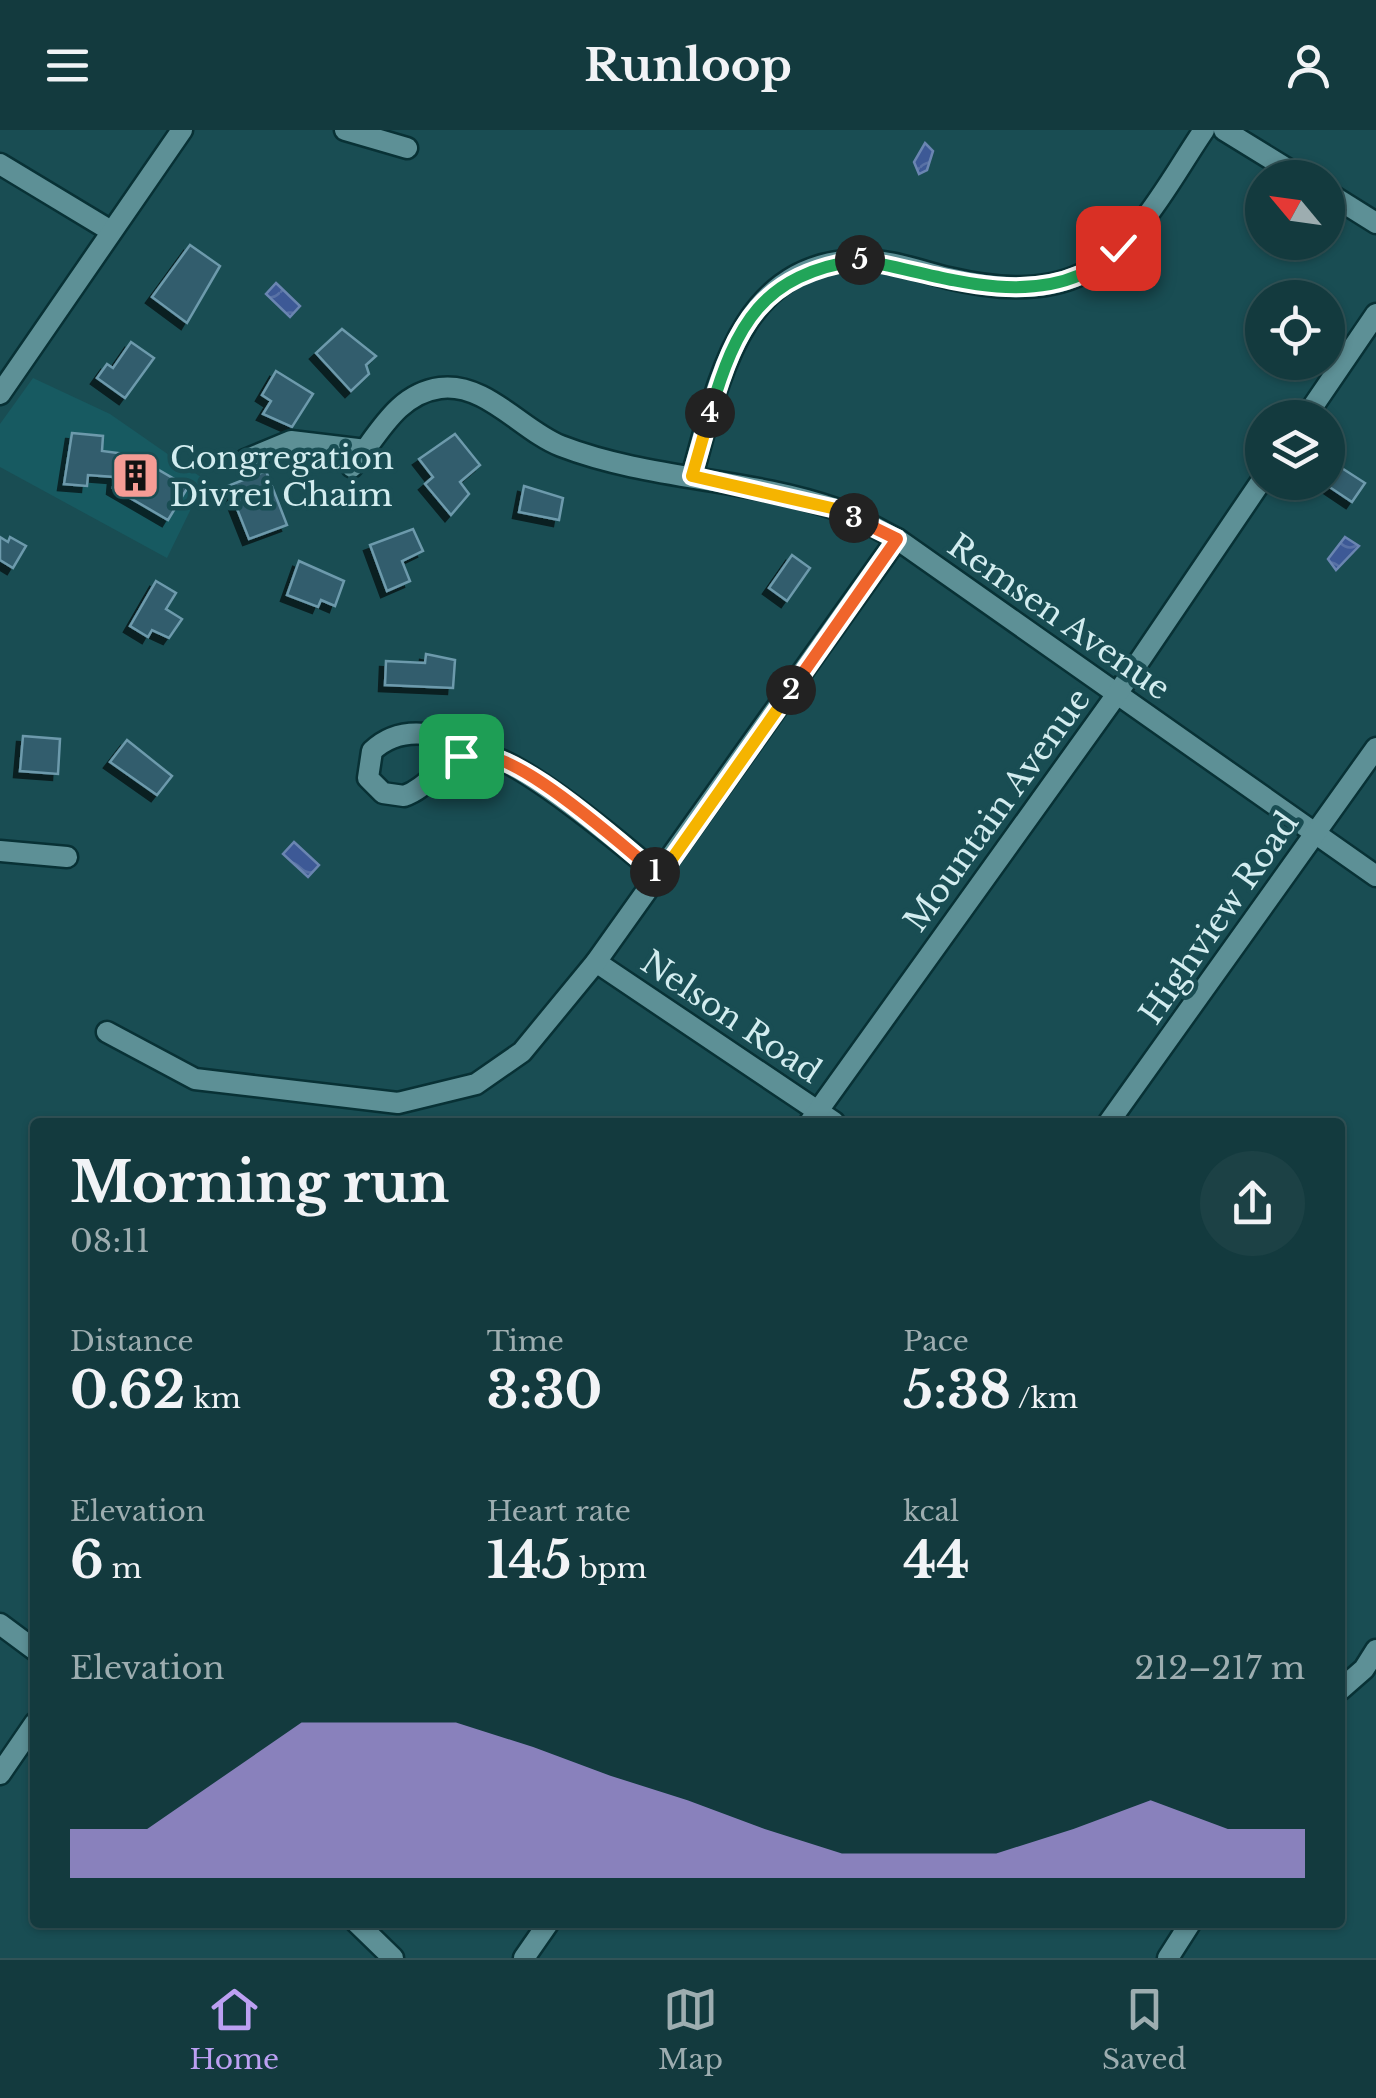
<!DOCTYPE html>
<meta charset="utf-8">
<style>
:root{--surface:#133a3e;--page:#1c4145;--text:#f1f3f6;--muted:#9dadb0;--line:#325458;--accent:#bca0f2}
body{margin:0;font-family:"Libre Baskerville",serif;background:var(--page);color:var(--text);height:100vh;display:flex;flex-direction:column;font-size:38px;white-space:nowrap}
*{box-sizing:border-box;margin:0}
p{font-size:32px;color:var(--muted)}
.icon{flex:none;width:55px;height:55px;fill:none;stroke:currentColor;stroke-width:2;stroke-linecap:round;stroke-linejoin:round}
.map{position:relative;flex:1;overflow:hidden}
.side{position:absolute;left:30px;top:988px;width:1315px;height:810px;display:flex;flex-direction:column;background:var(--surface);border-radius:10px;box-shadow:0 2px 8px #0004,0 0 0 2px var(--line)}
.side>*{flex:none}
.needle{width:65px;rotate:299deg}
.buttons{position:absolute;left:1245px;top:30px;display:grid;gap:20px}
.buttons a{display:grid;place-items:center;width:100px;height:100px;border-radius:50%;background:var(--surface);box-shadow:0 2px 8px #0004,0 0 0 2px var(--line);font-size:50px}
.pin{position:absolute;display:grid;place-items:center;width:85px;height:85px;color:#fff;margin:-42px;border-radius:20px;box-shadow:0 5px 15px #0006}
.km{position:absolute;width:50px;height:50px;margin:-25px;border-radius:50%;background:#222;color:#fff;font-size:28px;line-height:50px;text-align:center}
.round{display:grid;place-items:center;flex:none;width:105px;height:105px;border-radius:52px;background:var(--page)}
.summary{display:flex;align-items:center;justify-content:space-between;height:170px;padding:0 40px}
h1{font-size:55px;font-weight:700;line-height:75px}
.stats{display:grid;grid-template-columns:repeat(3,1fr);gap:15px;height:170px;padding:10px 40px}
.stats div{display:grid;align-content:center}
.stats b{font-size:50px;font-weight:700}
.stats small{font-size:28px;font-weight:400}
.stats p{font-size:28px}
.chart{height:280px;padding:20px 40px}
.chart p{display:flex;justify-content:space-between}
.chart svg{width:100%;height:180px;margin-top:10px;fill:var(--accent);opacity:.7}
header{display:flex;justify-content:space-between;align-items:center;height:130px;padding:0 40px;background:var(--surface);font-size:45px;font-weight:700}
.menu{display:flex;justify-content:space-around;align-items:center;height:140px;border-top:2px solid var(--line);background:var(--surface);font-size:28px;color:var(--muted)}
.menu a{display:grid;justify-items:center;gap:5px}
.menu .selected{color:var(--accent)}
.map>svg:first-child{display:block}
.built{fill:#175a61}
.water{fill:url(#water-waves);stroke:#6a85b1;stroke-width:2.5}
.building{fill:#325d6d;stroke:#6d9aac;stroke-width:2.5;filter:url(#shadow)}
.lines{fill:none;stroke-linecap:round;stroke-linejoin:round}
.minor-casing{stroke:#083135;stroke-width:25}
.minor{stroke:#5d9096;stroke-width:20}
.split-1-casing{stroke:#fff;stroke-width:20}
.split-2-casing{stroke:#fff;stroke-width:20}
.split-3-casing{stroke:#fff;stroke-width:20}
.split-4-casing{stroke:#fff;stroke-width:20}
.split-5-casing{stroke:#fff;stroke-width:20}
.split-6-casing{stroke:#fff;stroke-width:20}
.split-1{stroke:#f0652b;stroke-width:12}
.split-2{stroke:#f5b400;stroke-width:12}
.split-3{stroke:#f0652b;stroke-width:12}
.split-4{stroke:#f5b400;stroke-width:12}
.split-5{stroke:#22a559;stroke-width:12}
.split-6{stroke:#22a559;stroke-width:12}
.labels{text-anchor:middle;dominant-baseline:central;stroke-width:9;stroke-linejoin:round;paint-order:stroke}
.poi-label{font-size:32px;fill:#d2ecef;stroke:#194d53;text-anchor:start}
.street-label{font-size:32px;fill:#d2ecef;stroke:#194d53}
</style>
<header><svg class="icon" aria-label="menu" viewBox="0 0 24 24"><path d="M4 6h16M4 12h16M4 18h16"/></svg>Runloop<svg class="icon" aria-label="person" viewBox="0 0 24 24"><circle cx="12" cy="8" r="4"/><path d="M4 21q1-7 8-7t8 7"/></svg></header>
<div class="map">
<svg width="1376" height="1828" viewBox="0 0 1376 1828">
<defs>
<pattern id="water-waves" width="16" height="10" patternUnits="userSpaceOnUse" patternTransform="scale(2.5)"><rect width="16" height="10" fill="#3d5996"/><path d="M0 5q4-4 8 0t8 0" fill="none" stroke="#5871a5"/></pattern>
<filter id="shadow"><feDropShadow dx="-6" dy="6" stdDeviation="0" flood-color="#0009"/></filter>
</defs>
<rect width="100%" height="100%" fill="#194d53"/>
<!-- built -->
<polygon class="built" points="33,248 110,284 205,350 167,428 0,337 0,294"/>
<!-- water -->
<g class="water">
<polygon points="925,13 933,21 927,40 919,44 914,32"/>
<polygon points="276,153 300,176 290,187 266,164"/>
<polygon points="1345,407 1359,416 1336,440 1328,429"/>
<polygon points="294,712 319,735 308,747 283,724"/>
</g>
<!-- building -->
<g class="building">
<polygon points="190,115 220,136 187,193 152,167"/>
<polygon points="342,199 376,226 366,235 369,244 351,261 316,223"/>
<polygon points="131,212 154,228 125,268 97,248 107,234 113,238"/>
<polygon points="276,241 313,264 292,297 263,284 271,271 262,265"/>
<polygon points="72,303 103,306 102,321 133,325 188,357 168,390 113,358 114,347 88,345 87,356 64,354"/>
<polygon points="455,304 480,335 460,352 469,364 451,385 425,354 433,347 419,329"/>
<polygon points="1337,335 1365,353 1352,372 1325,354"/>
<polygon points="266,341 287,395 249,409 228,356"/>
<polygon points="524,356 563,368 559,390 519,382"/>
<polygon points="413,399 423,421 402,431 410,451 387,461 370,415"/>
<polygon points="0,407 8,412 10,407 26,416 13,438 0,430"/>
<polygon points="792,425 810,438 787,471 769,458"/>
<polygon points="299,431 344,451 335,476 321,470 318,477 287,465"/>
<polygon points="156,451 176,463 166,479 182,489 169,508 152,500 148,507 130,496"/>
<polygon points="426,524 455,530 453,558 385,555 386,531 425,533"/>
<polygon points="23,606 60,609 58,644 20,641"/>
<polygon points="127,610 172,646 157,665 110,632"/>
</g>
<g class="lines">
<defs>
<g id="minor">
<polyline points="345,0 407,18"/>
<polyline points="1224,0 1302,48"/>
<polyline points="0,34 111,101"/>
<polyline points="1328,63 1376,93"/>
<polyline points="0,264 182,0"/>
<polyline points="1305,288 1376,184"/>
<polyline points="245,330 291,311 366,320"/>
<path d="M 352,337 C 378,306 396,264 440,258 C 486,252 522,301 561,316 C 649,350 748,348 836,379 C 857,386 877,399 897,409 L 1376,746"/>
<path d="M 692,346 C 718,255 738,133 858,130 C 887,129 920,141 948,148 C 991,158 1040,164 1082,144 C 1137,118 1171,48 1204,0"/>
<path d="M 481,622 C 446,605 403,591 372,621 L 368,648 L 383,663 L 404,666 C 429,658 442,630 467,623 C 505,612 628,720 660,746"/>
<polyline points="0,721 67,727"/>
<polyline points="596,832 834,992"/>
<polyline points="107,902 195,949 398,973 476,954 522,922 596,832 897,409"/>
<polyline points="810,992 1117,564 1262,350"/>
<polyline points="1109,992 1376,618"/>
<polyline points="0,1494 35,1520"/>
<polyline points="1340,1560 1364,1539 1376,1520"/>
<polyline points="0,1644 35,1593"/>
<polyline points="356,1792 393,1828"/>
<polyline points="524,1828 549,1792"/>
<polyline points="1168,1828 1191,1792"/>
</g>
</defs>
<!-- minor casing -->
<use href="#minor" class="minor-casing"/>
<!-- minor -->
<use href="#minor" class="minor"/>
</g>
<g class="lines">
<defs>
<path id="split-1" d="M 461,626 C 503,605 621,715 655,742"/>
<polyline id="split-2" points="655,742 660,746 791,560"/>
<polyline id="split-3" points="791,560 897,409 854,388"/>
<polyline id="split-4" points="710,283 692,346 836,379 854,388"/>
<path id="split-5" d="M 710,283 C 736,194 762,144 860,130"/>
<path id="split-6" d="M 860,130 C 931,142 1010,175 1080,145 C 1094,139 1107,127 1118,118"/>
</defs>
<!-- split-1 casing -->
<use href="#split-1" class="split-1-casing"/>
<!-- split-2 casing -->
<use href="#split-2" class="split-2-casing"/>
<!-- split-3 casing -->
<use href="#split-3" class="split-3-casing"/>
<!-- split-4 casing -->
<use href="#split-4" class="split-4-casing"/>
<!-- split-5 casing -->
<use href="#split-5" class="split-5-casing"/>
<!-- split-6 casing -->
<use href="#split-6" class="split-6-casing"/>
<!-- split-1 -->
<use href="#split-1" class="split-1"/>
<!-- split-2 -->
<use href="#split-2" class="split-2"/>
<!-- split-3 -->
<use href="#split-3" class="split-3"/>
<!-- split-4 -->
<use href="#split-4" class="split-4"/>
<!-- split-5 -->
<use href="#split-5" class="split-5"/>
<!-- split-6 -->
<use href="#split-6" class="split-6"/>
</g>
<!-- icons -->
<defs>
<symbol id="building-square" viewBox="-11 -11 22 22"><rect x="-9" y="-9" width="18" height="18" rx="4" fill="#f59c95" stroke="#194d53"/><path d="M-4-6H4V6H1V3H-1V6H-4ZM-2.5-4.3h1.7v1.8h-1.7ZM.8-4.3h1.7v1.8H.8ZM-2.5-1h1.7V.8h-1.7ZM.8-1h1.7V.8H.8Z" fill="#111"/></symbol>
</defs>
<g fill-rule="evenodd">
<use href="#building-square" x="108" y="318" width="55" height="55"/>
</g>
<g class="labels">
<!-- poi labels -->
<g class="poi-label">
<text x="170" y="328">Congregation<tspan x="170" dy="37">Divrei Chaim</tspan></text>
</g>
<!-- street labels -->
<g class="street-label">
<text transform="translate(1059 487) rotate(35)">Remsen Avenue</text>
<text transform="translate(997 680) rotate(-54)">Mountain Avenue</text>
<text transform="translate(1219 788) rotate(-55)">Highview Road</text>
<text transform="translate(731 887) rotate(34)">Nelson Road</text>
</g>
</g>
</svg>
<div class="buttons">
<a><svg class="needle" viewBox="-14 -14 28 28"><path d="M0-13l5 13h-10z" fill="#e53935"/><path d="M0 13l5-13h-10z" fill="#9dadb0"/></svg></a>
<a><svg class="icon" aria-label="locate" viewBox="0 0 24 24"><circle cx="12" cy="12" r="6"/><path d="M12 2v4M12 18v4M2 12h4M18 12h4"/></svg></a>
<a><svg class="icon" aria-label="layers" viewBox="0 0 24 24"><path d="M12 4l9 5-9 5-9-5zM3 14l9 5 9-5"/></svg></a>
</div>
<div class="pin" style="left:461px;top:626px;background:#1e9e55"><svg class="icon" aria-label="arrive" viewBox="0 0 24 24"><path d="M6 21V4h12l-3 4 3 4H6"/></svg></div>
<div class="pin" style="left:1118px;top:118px;background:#d93025"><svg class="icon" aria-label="check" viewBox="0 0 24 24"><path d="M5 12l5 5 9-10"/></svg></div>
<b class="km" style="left:655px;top:742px">1</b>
<b class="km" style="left:791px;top:560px">2</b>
<b class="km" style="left:854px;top:388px">3</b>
<b class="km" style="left:710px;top:283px">4</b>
<b class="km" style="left:860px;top:130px">5</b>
<section class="side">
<div class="summary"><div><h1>Morning run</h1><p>08:11</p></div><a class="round"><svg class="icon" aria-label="share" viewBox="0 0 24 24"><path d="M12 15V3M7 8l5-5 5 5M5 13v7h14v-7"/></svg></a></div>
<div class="stats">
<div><p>Distance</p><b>0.62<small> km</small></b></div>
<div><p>Time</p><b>3:30</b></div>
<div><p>Pace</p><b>5:38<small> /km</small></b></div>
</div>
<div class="stats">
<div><p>Elevation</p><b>6<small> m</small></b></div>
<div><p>Heart rate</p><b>145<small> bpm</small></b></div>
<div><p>kcal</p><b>44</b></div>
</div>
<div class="chart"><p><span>Elevation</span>212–217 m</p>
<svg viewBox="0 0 160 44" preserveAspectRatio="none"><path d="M0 44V32L10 32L20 19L30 6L40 6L50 6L60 12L70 19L80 25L90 32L100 38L110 38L120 38L130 32L140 25L150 32L160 32V44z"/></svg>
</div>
</section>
</div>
<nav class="menu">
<a class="selected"><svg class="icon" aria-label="home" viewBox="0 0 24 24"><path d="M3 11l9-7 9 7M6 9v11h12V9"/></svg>Home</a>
<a><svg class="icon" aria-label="map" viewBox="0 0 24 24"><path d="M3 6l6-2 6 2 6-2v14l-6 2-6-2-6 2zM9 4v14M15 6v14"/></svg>Map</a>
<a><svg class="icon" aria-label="saved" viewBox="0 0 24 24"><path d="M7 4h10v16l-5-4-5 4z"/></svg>Saved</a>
</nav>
